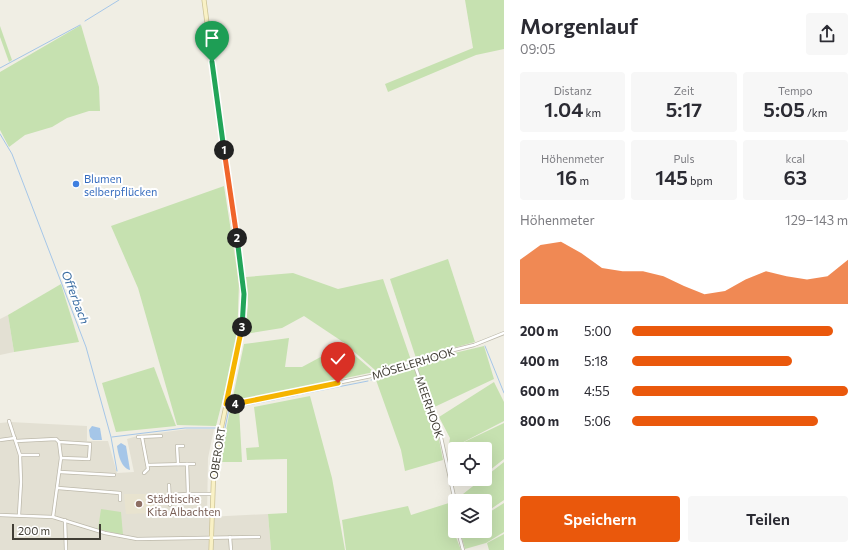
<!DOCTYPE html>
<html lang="de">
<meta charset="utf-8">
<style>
:root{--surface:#fff;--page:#f7f7f7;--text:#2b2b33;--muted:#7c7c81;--accent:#ea580c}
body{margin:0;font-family:Commissioner,sans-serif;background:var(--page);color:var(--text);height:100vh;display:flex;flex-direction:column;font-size:15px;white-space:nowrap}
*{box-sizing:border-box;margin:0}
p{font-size:13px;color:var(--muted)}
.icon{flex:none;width:22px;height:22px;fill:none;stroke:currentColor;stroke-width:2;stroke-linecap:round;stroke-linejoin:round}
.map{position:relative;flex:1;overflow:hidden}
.side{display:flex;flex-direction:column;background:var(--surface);width:360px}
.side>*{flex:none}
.controls{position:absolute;left:448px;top:442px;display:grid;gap:8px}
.controls a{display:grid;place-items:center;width:44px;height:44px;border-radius:4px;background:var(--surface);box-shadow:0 4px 16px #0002;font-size:20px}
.scale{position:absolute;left:12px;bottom:10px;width:89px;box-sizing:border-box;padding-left:4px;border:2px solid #413e35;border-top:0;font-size:11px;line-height:14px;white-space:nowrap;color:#413e35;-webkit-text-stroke:3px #fff;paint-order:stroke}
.pin{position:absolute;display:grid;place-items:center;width:34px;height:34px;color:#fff;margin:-41px -17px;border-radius:50% 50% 50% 0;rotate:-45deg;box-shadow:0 0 4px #0007}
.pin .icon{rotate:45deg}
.km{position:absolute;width:20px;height:20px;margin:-10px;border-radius:50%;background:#222;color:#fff;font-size:11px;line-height:20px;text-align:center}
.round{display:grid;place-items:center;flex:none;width:42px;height:42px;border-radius:4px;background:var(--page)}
.head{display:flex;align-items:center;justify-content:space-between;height:68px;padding:0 16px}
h1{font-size:22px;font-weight:600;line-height:30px}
.figures{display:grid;grid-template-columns:repeat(3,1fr);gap:6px;height:68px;padding:4px 16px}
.figures div{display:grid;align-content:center;border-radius:4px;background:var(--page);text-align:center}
.figures b{font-size:20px;font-weight:600}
.figures small{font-size:11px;font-weight:400}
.figures p{font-size:11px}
.chart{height:112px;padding:8px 16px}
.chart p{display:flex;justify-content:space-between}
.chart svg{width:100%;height:72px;margin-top:4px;fill:var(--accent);opacity:.7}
.button{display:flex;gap:8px;margin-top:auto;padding:8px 16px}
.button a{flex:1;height:46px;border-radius:4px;background:var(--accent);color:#fff;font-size:16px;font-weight:600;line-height:46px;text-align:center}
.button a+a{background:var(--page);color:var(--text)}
ul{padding:0 16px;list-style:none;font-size:13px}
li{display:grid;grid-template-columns:64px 48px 1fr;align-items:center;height:30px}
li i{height:10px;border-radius:5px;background:var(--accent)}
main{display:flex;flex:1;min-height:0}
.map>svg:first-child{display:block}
.residential{fill:#e3e0d3}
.education{fill:#e8e3cf}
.green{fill:#c6e1b0}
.water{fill:#a5c6e8}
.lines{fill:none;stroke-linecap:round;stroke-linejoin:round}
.stream{stroke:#a5c6e8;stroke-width:1}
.street-casing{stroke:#bdb9ab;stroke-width:4}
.secondary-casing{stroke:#ccc397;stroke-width:5}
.street{stroke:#fff;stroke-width:2.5}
.secondary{stroke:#f9f1c5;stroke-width:3.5}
.split-1-casing{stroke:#fff;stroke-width:8}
.split-2-casing{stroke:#fff;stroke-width:8}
.split-3-casing{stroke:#fff;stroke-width:8}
.split-4-casing{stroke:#fff;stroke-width:8}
.split-5-casing{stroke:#fff;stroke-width:8}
.split-1{stroke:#22a559;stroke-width:5}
.split-2{stroke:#f0652b;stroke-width:5}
.split-3{stroke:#22a559;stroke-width:5}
.split-4{stroke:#f5b400;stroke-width:5}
.split-5{stroke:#f5b400;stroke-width:5}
.shop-dot{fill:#3f7fe0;stroke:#fff;stroke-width:1.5}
.education-dot{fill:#8d6e63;stroke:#fff;stroke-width:1.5}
.labels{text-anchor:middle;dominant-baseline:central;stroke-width:4;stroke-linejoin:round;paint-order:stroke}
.shop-label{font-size:11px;fill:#366cbe;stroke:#fff;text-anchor:start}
.street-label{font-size:11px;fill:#413e35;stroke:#fff}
.education-label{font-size:11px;fill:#785e54;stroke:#fff;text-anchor:start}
.water-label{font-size:12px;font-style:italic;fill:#396ca2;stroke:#fff}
</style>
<main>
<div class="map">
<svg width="504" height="550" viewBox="0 0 504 550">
<rect width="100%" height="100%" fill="#f0eee4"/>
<!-- residential -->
<g class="residential">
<polygon points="8,315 14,352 0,355 0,319"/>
<polygon points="10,422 87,426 87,441 108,441 117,473 134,472 127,439 137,436 187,429 214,429 208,458 207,517 268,514 271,550 0,550 0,423"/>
</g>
<!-- education -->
<polygon class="education" points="124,494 151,494 154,513 126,514"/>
<!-- green -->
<g class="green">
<polygon points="465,0 504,0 504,49 476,55 388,92 385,84 473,48"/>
<polygon points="81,25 99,87 100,111 89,111 67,118 52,127 25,135 9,147 0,130 0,72"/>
<polygon points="0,26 12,60 9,62 0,37"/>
<polygon points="224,186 239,283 237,343 216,426 177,425 138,288 111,226"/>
<polygon points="448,259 475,342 416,358 390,279"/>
<polygon points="293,273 338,289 383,279 412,363 484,346 494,379 428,410 438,434 443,460 405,471 401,450 376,380 375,370 343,342 304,316 282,328 245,334 248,305 246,277"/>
<polygon points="61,284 79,342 14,352 8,315"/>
<polygon points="289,338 285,367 302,367 343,345 374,372 232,402 244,344"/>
<polygon points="154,367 176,426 116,432 102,383"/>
<polygon points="494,382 504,402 504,421 448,450 450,438 439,417"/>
<polygon points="310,396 332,478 345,550 271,550 268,514 287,513 287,459 247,460 246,448 259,447 254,407"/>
<polygon points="239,407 242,462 220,462 230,410"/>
<polygon points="504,423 504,459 485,474 485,449 467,449 464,442"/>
<polygon points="504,462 504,500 485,513 485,501 458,501 458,498 482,479 485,479 485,477"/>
<polygon points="452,502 456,537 461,550 346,550 342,520 408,506 411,515"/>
<polygon points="504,503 504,532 486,543 465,549 460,531 485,531 485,515"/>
<polygon points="101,509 121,512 123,535 98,529"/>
<polygon points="504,534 504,550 489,550 487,543"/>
</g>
<!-- water -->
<g class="water">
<polygon points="92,426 100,428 102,440 93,440 90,437 89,430"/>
<path d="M 121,443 L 126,446 L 130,470 C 121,468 118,454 117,446 Z"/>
</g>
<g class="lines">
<!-- stream -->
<g class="stream">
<polyline points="85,21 119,0"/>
<polyline points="0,68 80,25"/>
<polyline points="0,134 12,154 86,347 111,437 117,471"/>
<polyline points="485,346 504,393"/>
<polyline points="371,380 390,375 410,365"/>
<polyline points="302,394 368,381"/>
<polyline points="243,406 298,395"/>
<polyline points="225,428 229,409"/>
<polyline points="112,437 185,428 217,428"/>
</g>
<defs>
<g id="street">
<polyline points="413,360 430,409 440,433 455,501"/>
<polyline points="226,404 239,403 381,374 413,360 474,345 504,333"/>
<polyline points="9,421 20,455 21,482 19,515"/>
<polyline points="138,437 161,436"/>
<polyline points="142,437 148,469 144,473"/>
<polyline points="0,440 15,438"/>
<polyline points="16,441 56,439 59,442 90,444 89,459 61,458"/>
<polyline points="20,455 38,455"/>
<polyline points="178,464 177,446 183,446"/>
<polyline points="187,464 194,464"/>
<polyline points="148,465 187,464 188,494 212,494"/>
<polyline points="60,472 114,475"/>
<polyline points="169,485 170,505"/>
<polyline points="58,488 120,493 120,500"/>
<polyline points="169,495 188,494"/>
<polyline points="0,515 53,517 105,533 137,539 259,537"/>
<polyline points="53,517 61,458 59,442"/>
<polyline points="65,520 66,550"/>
<polyline points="458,531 463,550"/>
<polyline points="230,537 231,550"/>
</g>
<polyline id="secondary" points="204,0 244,305 242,329 214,463 211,550"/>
</defs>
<!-- street casing -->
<use href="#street" class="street-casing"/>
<!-- secondary casing -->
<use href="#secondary" class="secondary-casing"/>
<!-- street -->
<use href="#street" class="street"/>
<!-- secondary -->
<use href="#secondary" class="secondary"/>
</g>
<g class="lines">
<defs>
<polyline id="split-1" points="212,62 224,150"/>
<polyline id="split-2" points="224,150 237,238"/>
<polyline id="split-3" points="237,238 244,294 242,327"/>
<polyline id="split-4" points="235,404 226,404 242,327"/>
<polyline id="split-5" points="235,404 338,383"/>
</defs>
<!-- split-1 casing -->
<use href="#split-1" class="split-1-casing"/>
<!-- split-2 casing -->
<use href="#split-2" class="split-2-casing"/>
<!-- split-3 casing -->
<use href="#split-3" class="split-3-casing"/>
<!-- split-4 casing -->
<use href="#split-4" class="split-4-casing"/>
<!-- split-5 casing -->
<use href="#split-5" class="split-5-casing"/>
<!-- split-1 -->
<use href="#split-1" class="split-1"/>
<!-- split-2 -->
<use href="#split-2" class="split-2"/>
<!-- split-3 -->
<use href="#split-3" class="split-3"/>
<!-- split-4 -->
<use href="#split-4" class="split-4"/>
<!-- split-5 -->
<use href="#split-5" class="split-5"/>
</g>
<!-- markers -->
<circle class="shop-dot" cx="76" cy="184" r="4"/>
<circle class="education-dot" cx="139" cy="504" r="4"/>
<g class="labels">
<!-- shop labels -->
<g class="shop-label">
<text x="84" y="178">Blumen<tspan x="84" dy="13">selberpflücken</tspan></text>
</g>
<!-- street labels -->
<g class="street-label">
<text transform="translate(413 363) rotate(-17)">MÖSELERHOOK</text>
<text transform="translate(430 407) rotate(71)">MEERHOOK</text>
<text transform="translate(217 453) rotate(-81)">OBERORT</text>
</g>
<!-- education labels -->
<g class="education-label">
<text x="147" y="498">Städtische<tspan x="147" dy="13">Kita Albachten</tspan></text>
</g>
<!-- water labels -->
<g class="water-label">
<text transform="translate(76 297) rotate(69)">Offerbach</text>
</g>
</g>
</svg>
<div class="controls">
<a><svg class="icon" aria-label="locate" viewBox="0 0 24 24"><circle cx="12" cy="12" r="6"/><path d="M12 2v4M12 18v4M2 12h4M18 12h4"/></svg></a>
<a><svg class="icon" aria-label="layers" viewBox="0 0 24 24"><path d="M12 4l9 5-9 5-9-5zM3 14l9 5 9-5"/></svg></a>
</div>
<div class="scale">200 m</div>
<div class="pin" style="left:212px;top:62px;background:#1e9e55"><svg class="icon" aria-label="arrive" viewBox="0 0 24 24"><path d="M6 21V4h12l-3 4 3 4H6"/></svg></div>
<div class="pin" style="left:338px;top:383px;background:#d93025"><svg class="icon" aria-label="check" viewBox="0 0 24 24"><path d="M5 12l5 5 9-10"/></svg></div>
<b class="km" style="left:224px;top:150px">1</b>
<b class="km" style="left:237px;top:238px">2</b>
<b class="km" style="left:242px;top:327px">3</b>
<b class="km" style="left:235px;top:404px">4</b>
</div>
<section class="side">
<div class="head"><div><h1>Morgenlauf</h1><p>09:05</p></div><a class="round"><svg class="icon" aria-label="share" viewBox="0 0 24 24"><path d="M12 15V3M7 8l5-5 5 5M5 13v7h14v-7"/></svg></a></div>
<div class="figures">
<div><p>Distanz</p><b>1.04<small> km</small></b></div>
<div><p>Zeit</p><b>5:17</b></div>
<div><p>Tempo</p><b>5:05<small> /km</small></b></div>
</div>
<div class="figures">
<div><p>Höhenmeter</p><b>16<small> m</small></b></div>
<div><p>Puls</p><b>145<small> bpm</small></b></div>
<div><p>kcal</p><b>63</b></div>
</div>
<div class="chart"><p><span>Höhenmeter</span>129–143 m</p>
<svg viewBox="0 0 160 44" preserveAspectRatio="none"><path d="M0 44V17L10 8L20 6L30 13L40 22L50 24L60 24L70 27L80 33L90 38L100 36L110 29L120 24L130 27L140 29L150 27L160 17V44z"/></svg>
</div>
<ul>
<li><b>200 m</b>5:00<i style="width:93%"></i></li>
<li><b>400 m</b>5:18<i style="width:74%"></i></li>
<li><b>600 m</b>4:55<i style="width:100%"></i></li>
<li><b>800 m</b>5:06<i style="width:86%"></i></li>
</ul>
<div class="button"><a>Speichern</a><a>Teilen</a></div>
</section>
</main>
